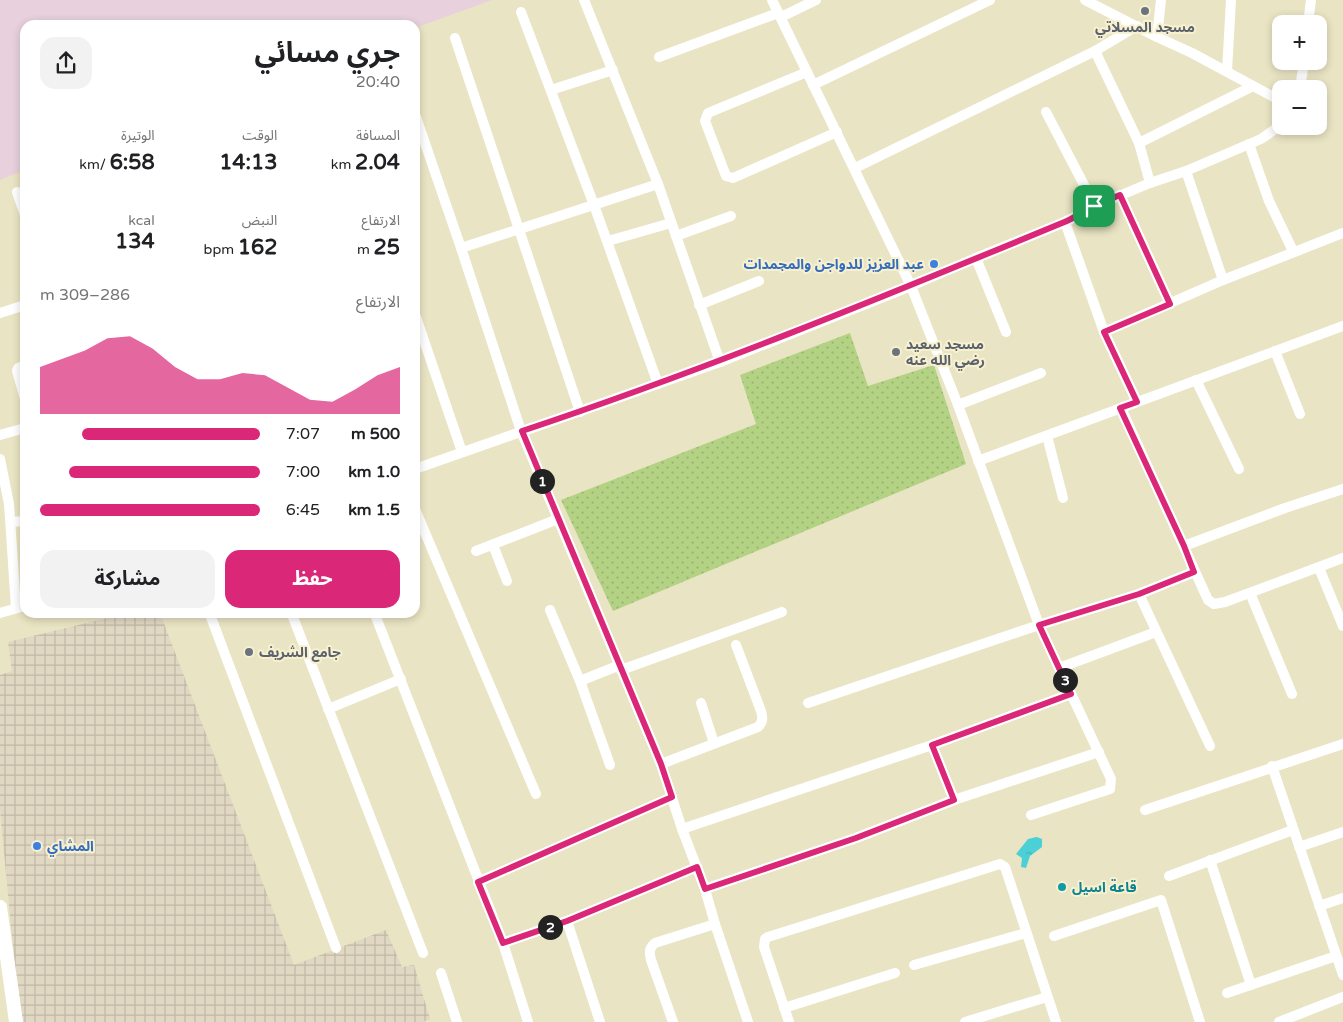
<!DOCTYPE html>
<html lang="ar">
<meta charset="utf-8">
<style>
:root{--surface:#fff;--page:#f2f2f2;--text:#202124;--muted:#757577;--accent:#db2777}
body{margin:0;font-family:"Varela Round","Noto Sans Arabic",sans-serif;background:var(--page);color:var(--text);direction:rtl;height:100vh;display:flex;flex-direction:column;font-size:19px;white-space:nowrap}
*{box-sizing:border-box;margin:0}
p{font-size:16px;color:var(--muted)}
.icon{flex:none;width:28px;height:28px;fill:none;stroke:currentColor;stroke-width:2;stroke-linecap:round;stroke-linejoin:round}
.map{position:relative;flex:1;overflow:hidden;direction:ltr}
.side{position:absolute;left:20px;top:20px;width:400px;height:598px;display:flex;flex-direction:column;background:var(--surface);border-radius:15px;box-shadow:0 2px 8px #0003;direction:rtl}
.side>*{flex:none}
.buttons{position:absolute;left:1272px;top:15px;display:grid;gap:10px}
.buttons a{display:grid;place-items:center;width:55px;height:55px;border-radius:10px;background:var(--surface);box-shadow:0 2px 8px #0003;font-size:25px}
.pin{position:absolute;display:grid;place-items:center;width:42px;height:42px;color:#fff;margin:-21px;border-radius:10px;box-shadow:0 2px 8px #0006}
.km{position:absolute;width:25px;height:25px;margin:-12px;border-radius:50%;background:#222;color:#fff;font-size:14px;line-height:25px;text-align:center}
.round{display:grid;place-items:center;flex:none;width:52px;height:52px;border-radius:15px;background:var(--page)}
.overview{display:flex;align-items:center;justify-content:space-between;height:85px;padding:0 20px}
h1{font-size:28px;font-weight:700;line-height:38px}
.figures{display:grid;grid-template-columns:repeat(3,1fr);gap:8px;height:85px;padding:5px 20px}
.figures div{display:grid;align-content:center}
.figures b{font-size:21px;font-weight:700}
.figures small{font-size:14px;font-weight:400}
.figures p{font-size:14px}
.chart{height:140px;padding:10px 20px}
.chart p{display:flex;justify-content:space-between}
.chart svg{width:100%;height:90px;margin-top:5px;fill:var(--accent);opacity:.7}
.button{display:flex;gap:10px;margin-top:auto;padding:10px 20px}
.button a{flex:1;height:58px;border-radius:15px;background:var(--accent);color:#fff;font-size:20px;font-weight:700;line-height:58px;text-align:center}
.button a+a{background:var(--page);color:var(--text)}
ul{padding:0 20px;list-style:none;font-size:16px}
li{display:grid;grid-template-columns:80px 60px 1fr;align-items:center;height:38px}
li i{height:12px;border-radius:6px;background:var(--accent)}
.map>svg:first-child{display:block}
.commercial{fill:#e8d1dd}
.industrial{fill:url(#industrial-grid)}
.grass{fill:url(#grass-dots)}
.water{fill:url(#water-ripples)}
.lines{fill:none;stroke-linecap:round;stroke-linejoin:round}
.street{stroke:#fff;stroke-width:10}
.secondary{stroke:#fff;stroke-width:14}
.route-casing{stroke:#fff;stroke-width:10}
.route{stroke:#db2777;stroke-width:6}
.worship-dot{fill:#6b7280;stroke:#f7f1cf;stroke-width:2}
.shop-dot{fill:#3f7fe0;stroke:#f7f1cf;stroke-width:2}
.culture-dot{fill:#0f9aa8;stroke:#f7f1cf;stroke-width:2}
.labels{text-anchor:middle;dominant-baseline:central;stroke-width:4;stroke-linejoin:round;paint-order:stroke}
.worship-label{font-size:14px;font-weight:bold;fill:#5b616d;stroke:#f7f1cf;text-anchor:start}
.shop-label{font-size:14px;font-weight:bold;fill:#366cbe;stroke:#f7f1cf;text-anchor:end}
.culture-label{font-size:14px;font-weight:bold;fill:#0d838f;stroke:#f7f1cf;text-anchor:start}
</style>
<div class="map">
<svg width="1343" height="1022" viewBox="0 0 1343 1022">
<defs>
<pattern id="industrial-grid" width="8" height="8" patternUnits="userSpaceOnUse" patternTransform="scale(1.25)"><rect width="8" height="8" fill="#e1d8c3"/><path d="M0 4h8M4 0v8" fill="none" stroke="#c0b8a6"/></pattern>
<pattern id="grass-dots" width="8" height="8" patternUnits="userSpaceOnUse" patternTransform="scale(1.25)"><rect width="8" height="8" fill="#b3d284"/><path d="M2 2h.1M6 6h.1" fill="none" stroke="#99b371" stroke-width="1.8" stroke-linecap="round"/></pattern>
<pattern id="water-ripples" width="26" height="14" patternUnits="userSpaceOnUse" patternTransform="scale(1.25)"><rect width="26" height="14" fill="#4bd0d7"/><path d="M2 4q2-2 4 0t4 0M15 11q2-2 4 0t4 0" fill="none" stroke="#41b2b7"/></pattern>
</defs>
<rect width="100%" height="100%" fill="#e9e4c3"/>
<!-- commercial -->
<polygon class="commercial" points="0,0 492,0 415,28 415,25 25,25 25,170 0,180"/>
<!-- industrial -->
<polygon class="industrial" points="128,613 160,613 294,965 386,930 402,967 414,965 430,1019 423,1022 20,1022 0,810 0,675 12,671 8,642"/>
<!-- grass -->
<polygon class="grass" points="850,333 868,386 934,365 966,464 613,611 561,500 756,424 740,375"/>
<!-- water -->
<polygon class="water" points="1037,837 1042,839 1042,847 1030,856 1026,868 1021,867 1022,858 1016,854 1028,839"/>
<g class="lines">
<!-- street -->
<g class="street">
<polyline points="584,0 658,184 720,362"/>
<polyline points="772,0 911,286 958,405 1039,625 1111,779 1110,789 1031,815"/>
<polyline points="1085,0 1157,37 1192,53 1281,101"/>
<polyline points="521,12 594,205 658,384"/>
<polyline points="781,17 816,0"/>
<polyline points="1308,24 1311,0"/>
<polyline points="1157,37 1161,0"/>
<polyline points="455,38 580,412"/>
<polyline points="1095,51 1139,143 1150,183"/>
<polyline points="659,57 778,13"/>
<polyline points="1227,71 1231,0"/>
<polyline points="807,72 708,113 705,121 726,176 733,178 837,132"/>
<polyline points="813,85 990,0"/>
<polyline points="1300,89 1304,61"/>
<polyline points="551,90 613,70"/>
<polyline points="1046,112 1095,206"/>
<polyline points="415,114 461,248 521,431 661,764 682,829 705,889 715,924 748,1022"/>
<polyline points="1139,143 1253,86"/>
<polyline points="1249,144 1269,201 1293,251"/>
<polyline points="855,168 1095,51 1137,26"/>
<polyline points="1186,171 1223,280"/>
<polyline points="17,192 25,215"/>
<polyline points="1120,195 1170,304"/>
<polyline points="1065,222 1104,332 1137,402"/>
<polyline points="676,236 731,216"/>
<polyline points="608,241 671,223"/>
<polyline points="461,248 658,184"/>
<polyline points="976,258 1006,332"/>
<polyline points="699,305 759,281"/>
<polyline points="0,313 25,305"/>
<polyline points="415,314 462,452"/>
<polyline points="1104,332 1223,280 1343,233"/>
<polyline points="1275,351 1300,414"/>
<polyline points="25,365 18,368 17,371 25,399"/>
<polyline points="1196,380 1239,469"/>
<polyline points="958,405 1041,373"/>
<polyline points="1121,408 1208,600 1214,604 1225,602 1343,558"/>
<polyline points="0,435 25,428"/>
<polyline points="1047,436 1063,498"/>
<polyline points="0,459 9,504 16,608"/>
<polyline points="978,461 1343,326"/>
<polyline points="415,469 720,362 911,286 976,258 1065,222 1095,206 1150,183 1186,171 1261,139 1281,125"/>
<polyline points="415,509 536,794"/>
<polyline points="11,522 25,521"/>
<polyline points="493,545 507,581"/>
<polyline points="1184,546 1285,508 1343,489"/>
<polyline points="476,551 558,519"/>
<polyline points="1319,568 1343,626"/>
<polyline points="1250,593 1292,694"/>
<polyline points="1139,594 1210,746"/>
<polyline points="550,610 580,681 610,765"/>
<polyline points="209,612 336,948"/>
<polyline points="291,612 423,953"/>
<polyline points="374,612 503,943 528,1022"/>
<polyline points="0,613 25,606"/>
<polyline points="1059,668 1156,632"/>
<polyline points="621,670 782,612"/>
<polyline points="580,681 620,665"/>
<polyline points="701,703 714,743"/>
<polyline points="808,703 1039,625 1139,594 1194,572"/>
<polyline points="328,709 401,679"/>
<polyline points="932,745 954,800"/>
<path d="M 661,764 L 758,727 C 763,722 763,718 761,711 L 736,645"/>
<polyline points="1272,766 1343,975"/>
<polyline points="1145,810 1343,744"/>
<polyline points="682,829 932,745 1071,694"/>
<polyline points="1299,847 1343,832"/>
<polyline points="1210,860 1251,985"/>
<polyline points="1169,876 1293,830"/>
<polyline points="478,882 672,797"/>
<polyline points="705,889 856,838 954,800 1099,752"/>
<polyline points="1319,906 1343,898"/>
<polyline points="567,921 600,1022"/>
<polyline points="1054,936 1161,900 1200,1022"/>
<polyline points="503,943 567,921 697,867"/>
<polyline points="914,965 1026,933"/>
<polyline points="441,973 457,1022"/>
<polyline points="1227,993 1336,956"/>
<polyline points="784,1008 895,973"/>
<path d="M 673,1022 L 651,960 C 649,952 649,948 655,943 L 715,924"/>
<polyline points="789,1022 764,947 765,939 768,937 1000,864 1005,867 1056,1022"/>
<polyline points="965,1022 1047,997"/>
<polyline points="1279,1022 1343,997"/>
</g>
<!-- secondary -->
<polyline class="secondary" points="0,907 16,1022"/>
</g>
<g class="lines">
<defs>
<path id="route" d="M 1120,195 L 1170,304 L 1104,332 L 1137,402 L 1120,408 L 1184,546 L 1194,572 L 1139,594 L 1039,625 L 1071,694 L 932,745 L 954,800 L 856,838 L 705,889 L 697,867 L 567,921 L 503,943 L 478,882 L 672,797 L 661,764 L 522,431 C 705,370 883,297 1062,223 C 1073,219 1082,212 1092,207 C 1101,202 1111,199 1120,195 Z"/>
</defs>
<!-- route casing -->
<use href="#route" class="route-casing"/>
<!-- route -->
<use href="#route" class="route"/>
</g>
<!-- markers -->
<g class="worship-dot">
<circle cx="1145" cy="11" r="5"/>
<circle cx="896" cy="352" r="5"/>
<circle cx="249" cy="652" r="5"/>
</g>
<g class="shop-dot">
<circle cx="934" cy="264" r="5"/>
<circle cx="37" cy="846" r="5"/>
</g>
<circle class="culture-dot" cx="1062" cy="887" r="5"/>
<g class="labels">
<!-- worship labels -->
<g class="worship-label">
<text x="1145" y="27" text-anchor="middle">مسجد المسلاتي</text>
<text x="906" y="344">مسجد سعيد<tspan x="906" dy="16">رضي الله عنه</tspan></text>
<text x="259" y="652">جامع الشريف</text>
</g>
<!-- shop labels -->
<g class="shop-label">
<text x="924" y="264">عبد العزيز للدواجن والمجمدات</text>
<text x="47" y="846" text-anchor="start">المشاي</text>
</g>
<!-- culture labels -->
<g class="culture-label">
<text x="1072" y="887">قاعة اسيل</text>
</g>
</g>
</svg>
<div class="buttons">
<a>+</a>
<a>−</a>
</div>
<div class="pin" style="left:1094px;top:206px;background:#1e9e55"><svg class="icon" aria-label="arrive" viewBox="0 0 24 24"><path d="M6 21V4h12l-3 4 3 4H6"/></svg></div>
<b class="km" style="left:542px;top:481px">1</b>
<b class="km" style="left:550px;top:927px">2</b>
<b class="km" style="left:1065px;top:680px">3</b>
<section class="side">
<div class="overview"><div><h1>جري مسائي</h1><p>20:40</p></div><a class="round"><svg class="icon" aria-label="share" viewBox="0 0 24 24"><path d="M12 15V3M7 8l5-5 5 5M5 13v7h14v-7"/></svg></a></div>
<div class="figures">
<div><p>المسافة</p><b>2.04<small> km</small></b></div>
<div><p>الوقت</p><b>14:13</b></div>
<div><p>الوتيرة</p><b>6:58<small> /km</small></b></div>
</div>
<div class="figures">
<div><p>الارتفاع</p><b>25<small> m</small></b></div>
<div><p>النبض</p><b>162<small> bpm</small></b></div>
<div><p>kcal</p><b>134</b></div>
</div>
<div class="chart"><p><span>الارتفاع</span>286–309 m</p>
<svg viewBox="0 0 160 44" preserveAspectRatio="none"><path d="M0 44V21L10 17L20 13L30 7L40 6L50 12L60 21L70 27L80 27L90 24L100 25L110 31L120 37L130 38L140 32L150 25L160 21V44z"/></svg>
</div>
<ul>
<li><b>500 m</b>7:07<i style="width:81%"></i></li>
<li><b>1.0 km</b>7:00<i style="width:87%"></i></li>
<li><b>1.5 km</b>6:45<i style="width:100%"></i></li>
</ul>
<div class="button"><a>حفظ</a><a>مشاركة</a></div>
</section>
</div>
